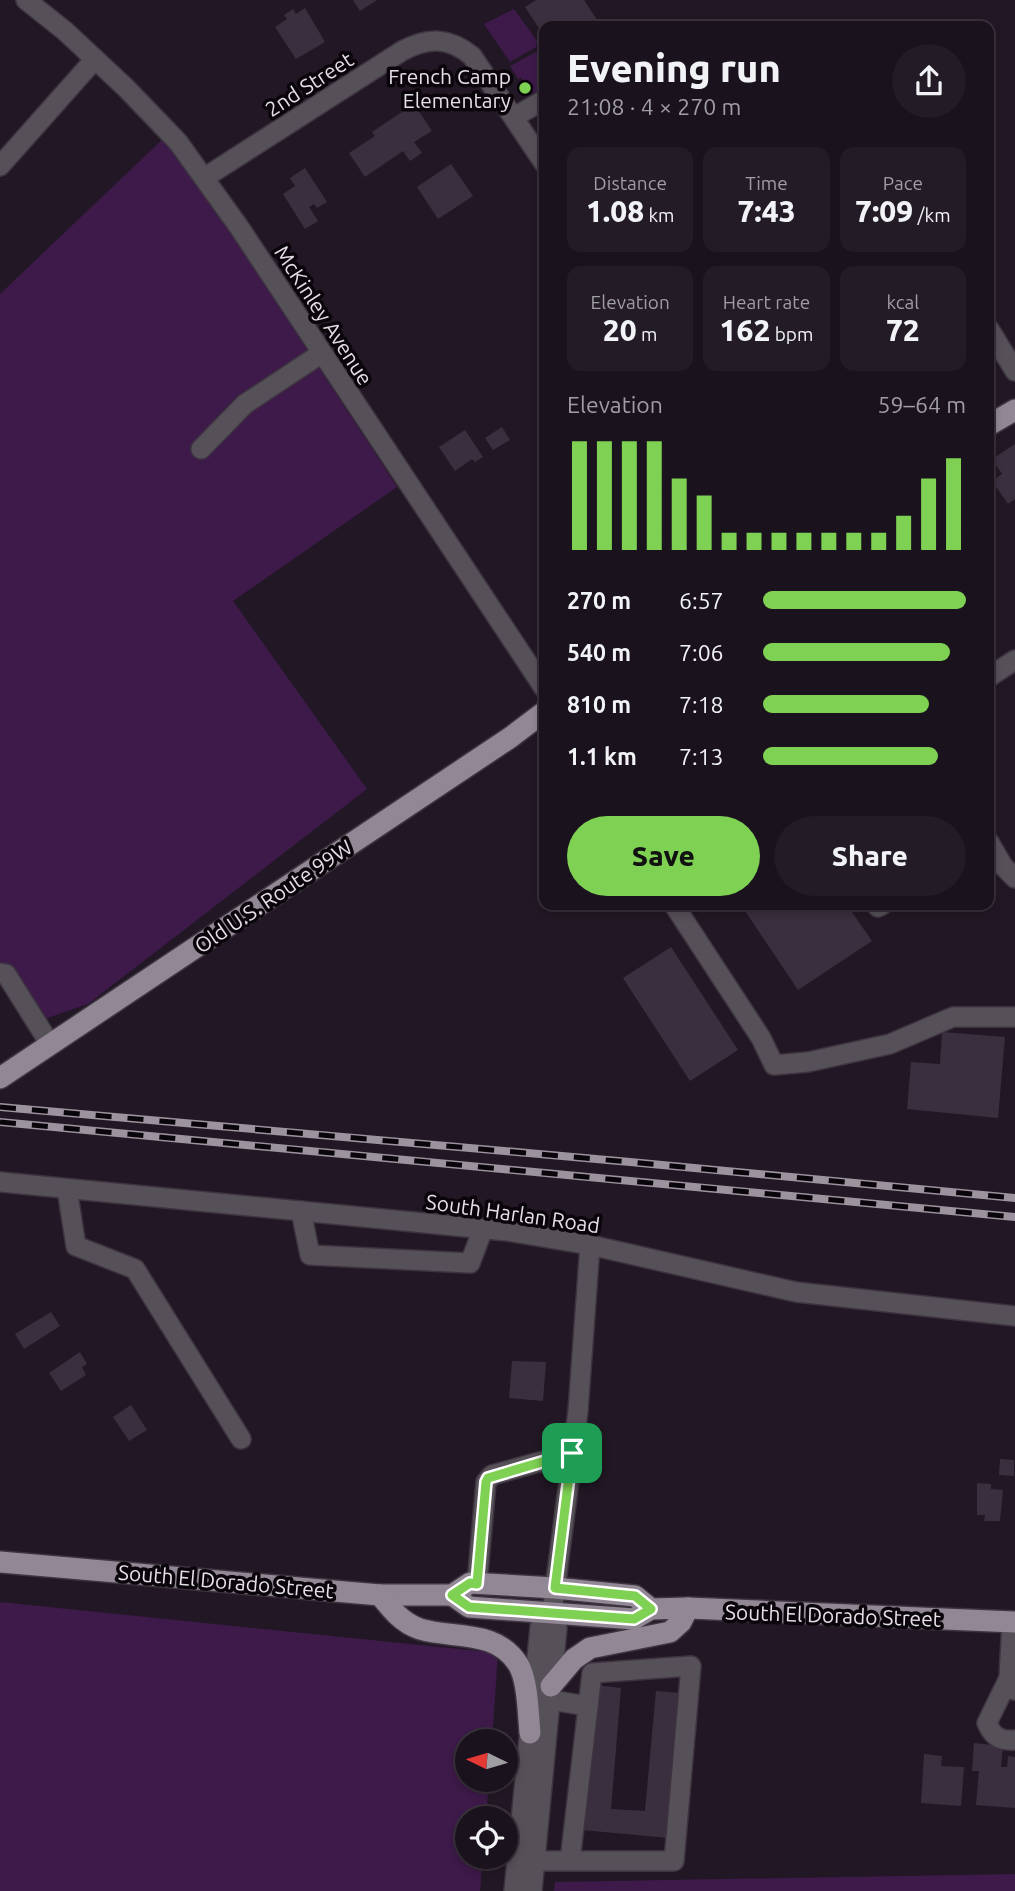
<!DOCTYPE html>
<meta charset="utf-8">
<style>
:root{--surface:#1a121c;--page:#231b25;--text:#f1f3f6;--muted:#9f9ea3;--line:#38323b;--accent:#7ed153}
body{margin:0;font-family:Ubuntu,sans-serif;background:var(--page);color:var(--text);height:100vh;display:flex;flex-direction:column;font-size:26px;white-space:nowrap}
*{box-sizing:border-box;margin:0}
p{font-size:23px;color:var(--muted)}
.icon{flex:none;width:38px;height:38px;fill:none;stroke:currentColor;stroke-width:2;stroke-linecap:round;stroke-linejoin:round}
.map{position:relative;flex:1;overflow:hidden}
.drawer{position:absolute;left:539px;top:21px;width:455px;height:889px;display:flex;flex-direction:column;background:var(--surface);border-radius:14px;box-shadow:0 4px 10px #0003,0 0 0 2px var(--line)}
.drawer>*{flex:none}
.needle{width:46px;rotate:275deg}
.controls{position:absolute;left:455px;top:1729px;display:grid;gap:14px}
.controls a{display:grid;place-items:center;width:63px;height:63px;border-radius:50%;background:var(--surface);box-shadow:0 4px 10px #0003,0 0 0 2px var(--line);font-size:35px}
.pin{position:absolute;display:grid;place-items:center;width:60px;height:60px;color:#fff;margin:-30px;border-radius:14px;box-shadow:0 4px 10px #0006}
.round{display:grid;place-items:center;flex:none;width:74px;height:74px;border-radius:37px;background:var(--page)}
.head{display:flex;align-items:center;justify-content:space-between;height:119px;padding:0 28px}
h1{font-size:38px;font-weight:800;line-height:52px}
.metrics{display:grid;grid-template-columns:repeat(3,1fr);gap:10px;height:119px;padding:7px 28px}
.metrics div{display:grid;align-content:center;border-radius:14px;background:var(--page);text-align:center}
.metrics b{font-size:30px;font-weight:800}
.metrics small{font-size:19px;font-weight:400}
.metrics p{font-size:19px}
.chart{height:196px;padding:14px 28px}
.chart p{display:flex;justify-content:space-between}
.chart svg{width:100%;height:126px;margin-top:7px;stroke:var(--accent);stroke-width:6}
.action{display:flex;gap:14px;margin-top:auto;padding:14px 28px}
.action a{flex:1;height:80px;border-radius:42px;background:var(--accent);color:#111;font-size:28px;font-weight:800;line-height:80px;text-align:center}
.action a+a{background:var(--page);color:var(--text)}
ul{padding:0 28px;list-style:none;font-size:23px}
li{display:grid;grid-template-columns:112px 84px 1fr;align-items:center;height:52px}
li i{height:18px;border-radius:9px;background:var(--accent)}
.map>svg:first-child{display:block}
.green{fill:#3d1a49}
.building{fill:#3a2f3e}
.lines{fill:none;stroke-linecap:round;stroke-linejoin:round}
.minor-casing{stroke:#3d3440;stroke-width:22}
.major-casing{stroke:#3d3440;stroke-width:24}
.minor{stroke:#565158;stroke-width:19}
.major{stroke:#918795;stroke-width:21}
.rail-casing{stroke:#9b939e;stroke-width:8}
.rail{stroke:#09050a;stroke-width:5;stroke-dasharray:16;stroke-linecap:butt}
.route-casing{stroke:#fff;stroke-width:14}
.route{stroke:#7ed153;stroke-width:9}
.poi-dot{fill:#7ed153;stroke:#09050a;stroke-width:2.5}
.labels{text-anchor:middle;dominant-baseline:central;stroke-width:7;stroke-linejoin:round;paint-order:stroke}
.poi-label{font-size:21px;fill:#e5dfe8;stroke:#09050a;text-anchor:end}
.street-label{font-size:21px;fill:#e5dfe8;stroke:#09050a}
</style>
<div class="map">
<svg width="1015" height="1891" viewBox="0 0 1015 1891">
<rect width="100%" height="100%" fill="#221825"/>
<!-- green -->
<g class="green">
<polygon points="514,9 537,41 536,47 510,62 484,24"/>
<polygon points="544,51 544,89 534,93 530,91 521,78 518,79 510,66 536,52"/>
<polygon points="167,135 397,487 233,601 367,789 88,1004 30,1024 0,968 0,294"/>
<polygon points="0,1602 498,1653 492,1741 467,1741 467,1780 489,1780 486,1818 467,1818 467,1857 483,1857 480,1891 0,1891"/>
<polygon points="1015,1874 1015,1891 554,1891 555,1882"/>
</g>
<!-- building -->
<g class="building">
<polygon points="353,0 377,0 360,11"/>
<polygon points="536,0 584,0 601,26 544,26 544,36 525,7"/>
<polygon points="305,8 325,42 296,59 275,27 287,19 284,15 293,9 296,14"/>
<polygon points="414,104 432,131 414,142 422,153 410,161 403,151 365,177 349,153 375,136 372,132"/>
<polygon points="451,164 473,196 438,219 417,187"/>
<polygon points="305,168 327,202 317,208 314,204 309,207 318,221 305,229 283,194 295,186 290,178"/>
<polygon points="502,427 510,440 493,450 485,438"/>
<polygon points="465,430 483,457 475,462 472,459 455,471 439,447"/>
<polygon points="1015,444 1015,499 1008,504 992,481 1002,474 992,459"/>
<polygon points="741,905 814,905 818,910 827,905 847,905 872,941 798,990"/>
<polygon points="671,947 738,1050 690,1081 623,978"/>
<polygon points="942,1032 1005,1037 998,1118 907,1109 911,1062 940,1064"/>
<polygon points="51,1312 60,1326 24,1349 15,1334"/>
<polygon points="80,1352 87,1364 82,1367 86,1375 61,1391 49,1373"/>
<polygon points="512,1361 546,1362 543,1401 509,1398"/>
<polygon points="131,1405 147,1430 129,1441 113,1417"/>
<polygon points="1000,1459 1014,1460 1014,1476 999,1475"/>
<polygon points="977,1483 991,1484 991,1489 1003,1490 1000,1521 984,1521 985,1515 977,1515"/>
<polygon points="595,1685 621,1688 611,1809 645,1811 656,1691 681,1693 669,1838 582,1830"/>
<polygon points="974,1743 1003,1746 1001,1767 1007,1767 1008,1756 1015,1757 1015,1808 976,1805 979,1771 972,1771"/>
<polygon points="924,1754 942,1756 941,1766 964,1767 961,1806 921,1803"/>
</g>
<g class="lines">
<defs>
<g id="minor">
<polyline points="26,0 65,31 126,88 178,142 239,227 544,688"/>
<polyline points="514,117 544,100"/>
<polyline points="0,166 95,59"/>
<path d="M 204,178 L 402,51 C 428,37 449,37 472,56 L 544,163"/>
<polyline points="989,329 1015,371"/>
<polyline points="201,449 245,404 322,353"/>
<polyline points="989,677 1015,660"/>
<polyline points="989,842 1003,866 1015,878"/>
<polyline points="674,905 761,1038 774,1065 808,1062 890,1044 953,1017 1015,1017"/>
<polyline points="876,905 878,907 882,905"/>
<polyline points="0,973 6,974 50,1044"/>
<polyline points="0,1182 507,1231 590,1245 796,1292 1015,1316"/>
<polyline points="67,1189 76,1246 135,1269 241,1439"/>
<polyline points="301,1211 310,1255 470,1263 483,1229"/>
<polyline points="477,1584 486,1482 492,1475 572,1453"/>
<polyline points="1012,1622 1009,1678 1014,1690"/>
<path d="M 1009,1678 L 987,1723 C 993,1737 1000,1741 1015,1740"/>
<polyline points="550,1700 588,1706"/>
<polyline points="535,1861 674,1861 691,1666 592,1673 570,1861"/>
<polyline points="514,1891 540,1627 552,1612"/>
<polyline points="532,1891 557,1628 552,1612 578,1411 590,1245"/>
</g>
<g id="major">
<polyline points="989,425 1015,410"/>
<polyline points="0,1078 511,737 544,712"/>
<polyline points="0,1562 380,1595 452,1595 470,1583 555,1588 635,1596 651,1609"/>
<path d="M 380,1595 C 391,1609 402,1623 420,1629 C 453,1639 496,1629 518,1664 C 528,1680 528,1714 530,1733"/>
<polyline points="452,1595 469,1607 634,1619 651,1609 688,1608 1015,1622"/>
<polyline points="551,1686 574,1659 590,1648 670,1632 681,1622 688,1608"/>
</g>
</defs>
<!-- minor casing -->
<use href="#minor" class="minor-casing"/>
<!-- major casing -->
<use href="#major" class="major-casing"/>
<!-- minor -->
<use href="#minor" class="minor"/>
<!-- major -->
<use href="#major" class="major"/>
<defs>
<g id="rail">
<polyline points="0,1107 630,1162 1015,1198"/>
<polyline points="0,1122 1015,1217"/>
</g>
</defs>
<!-- rail casing -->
<use href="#rail" class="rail-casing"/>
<!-- rail -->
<use href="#rail" class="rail"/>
</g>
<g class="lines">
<defs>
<polygon id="route" points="572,1453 555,1588 635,1596 651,1609 634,1619 469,1607 452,1595 470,1583 477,1584 486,1482 488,1478"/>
</defs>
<!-- route casing -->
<use href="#route" class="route-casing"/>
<!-- route -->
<use href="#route" class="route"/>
</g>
<!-- markers -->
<circle class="poi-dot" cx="525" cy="88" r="7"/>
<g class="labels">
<!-- poi labels -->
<g class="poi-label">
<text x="511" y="76">French Camp<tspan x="511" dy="24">Elementary</tspan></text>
</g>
<!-- street labels -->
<g class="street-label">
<text transform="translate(309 84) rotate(-33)">2nd Street</text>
<text transform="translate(324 315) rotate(57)">McKinley Avenue</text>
<text transform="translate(273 896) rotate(-34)">Old U.S. Route 99W</text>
<text transform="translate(513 1213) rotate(8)">South Harlan Road</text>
<text transform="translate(226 1581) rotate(5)">South El Dorado Street</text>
<text transform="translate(833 1615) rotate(2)">South El Dorado Street</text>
</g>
</g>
</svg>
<div class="controls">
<a><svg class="needle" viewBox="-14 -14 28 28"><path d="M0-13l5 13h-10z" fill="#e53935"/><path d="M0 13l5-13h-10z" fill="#9f9ea3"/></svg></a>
<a><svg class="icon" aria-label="locate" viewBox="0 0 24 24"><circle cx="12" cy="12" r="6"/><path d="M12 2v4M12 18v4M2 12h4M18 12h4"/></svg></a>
</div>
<div class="pin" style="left:572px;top:1453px;background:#1e9e55"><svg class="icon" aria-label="arrive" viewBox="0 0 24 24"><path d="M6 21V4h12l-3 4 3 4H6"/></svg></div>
<section class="drawer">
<div class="head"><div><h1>Evening run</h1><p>21:08 · 4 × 270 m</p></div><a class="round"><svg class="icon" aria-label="share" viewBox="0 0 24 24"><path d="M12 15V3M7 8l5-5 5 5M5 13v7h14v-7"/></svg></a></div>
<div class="metrics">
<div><p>Distance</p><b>1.08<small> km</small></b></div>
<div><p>Time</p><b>7:43</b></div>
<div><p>Pace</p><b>7:09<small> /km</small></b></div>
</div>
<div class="metrics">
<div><p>Elevation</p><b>20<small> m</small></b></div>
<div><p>Heart rate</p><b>162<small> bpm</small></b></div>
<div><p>kcal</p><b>72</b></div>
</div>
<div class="chart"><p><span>Elevation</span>59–64 m</p>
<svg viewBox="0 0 160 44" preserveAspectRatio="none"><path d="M5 44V6M15 44V6M25 44V6M35 44V6M45 44V19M55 44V25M65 44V38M75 44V38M85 44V38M95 44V38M105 44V38M115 44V38M125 44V38M135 44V32M145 44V19M155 44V12"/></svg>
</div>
<ul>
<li><b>270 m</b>6:57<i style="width:100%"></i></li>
<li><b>540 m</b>7:06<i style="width:92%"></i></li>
<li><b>810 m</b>7:18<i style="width:82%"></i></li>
<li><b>1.1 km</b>7:13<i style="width:86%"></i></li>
</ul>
<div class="action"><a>Save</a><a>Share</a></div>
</section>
</div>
